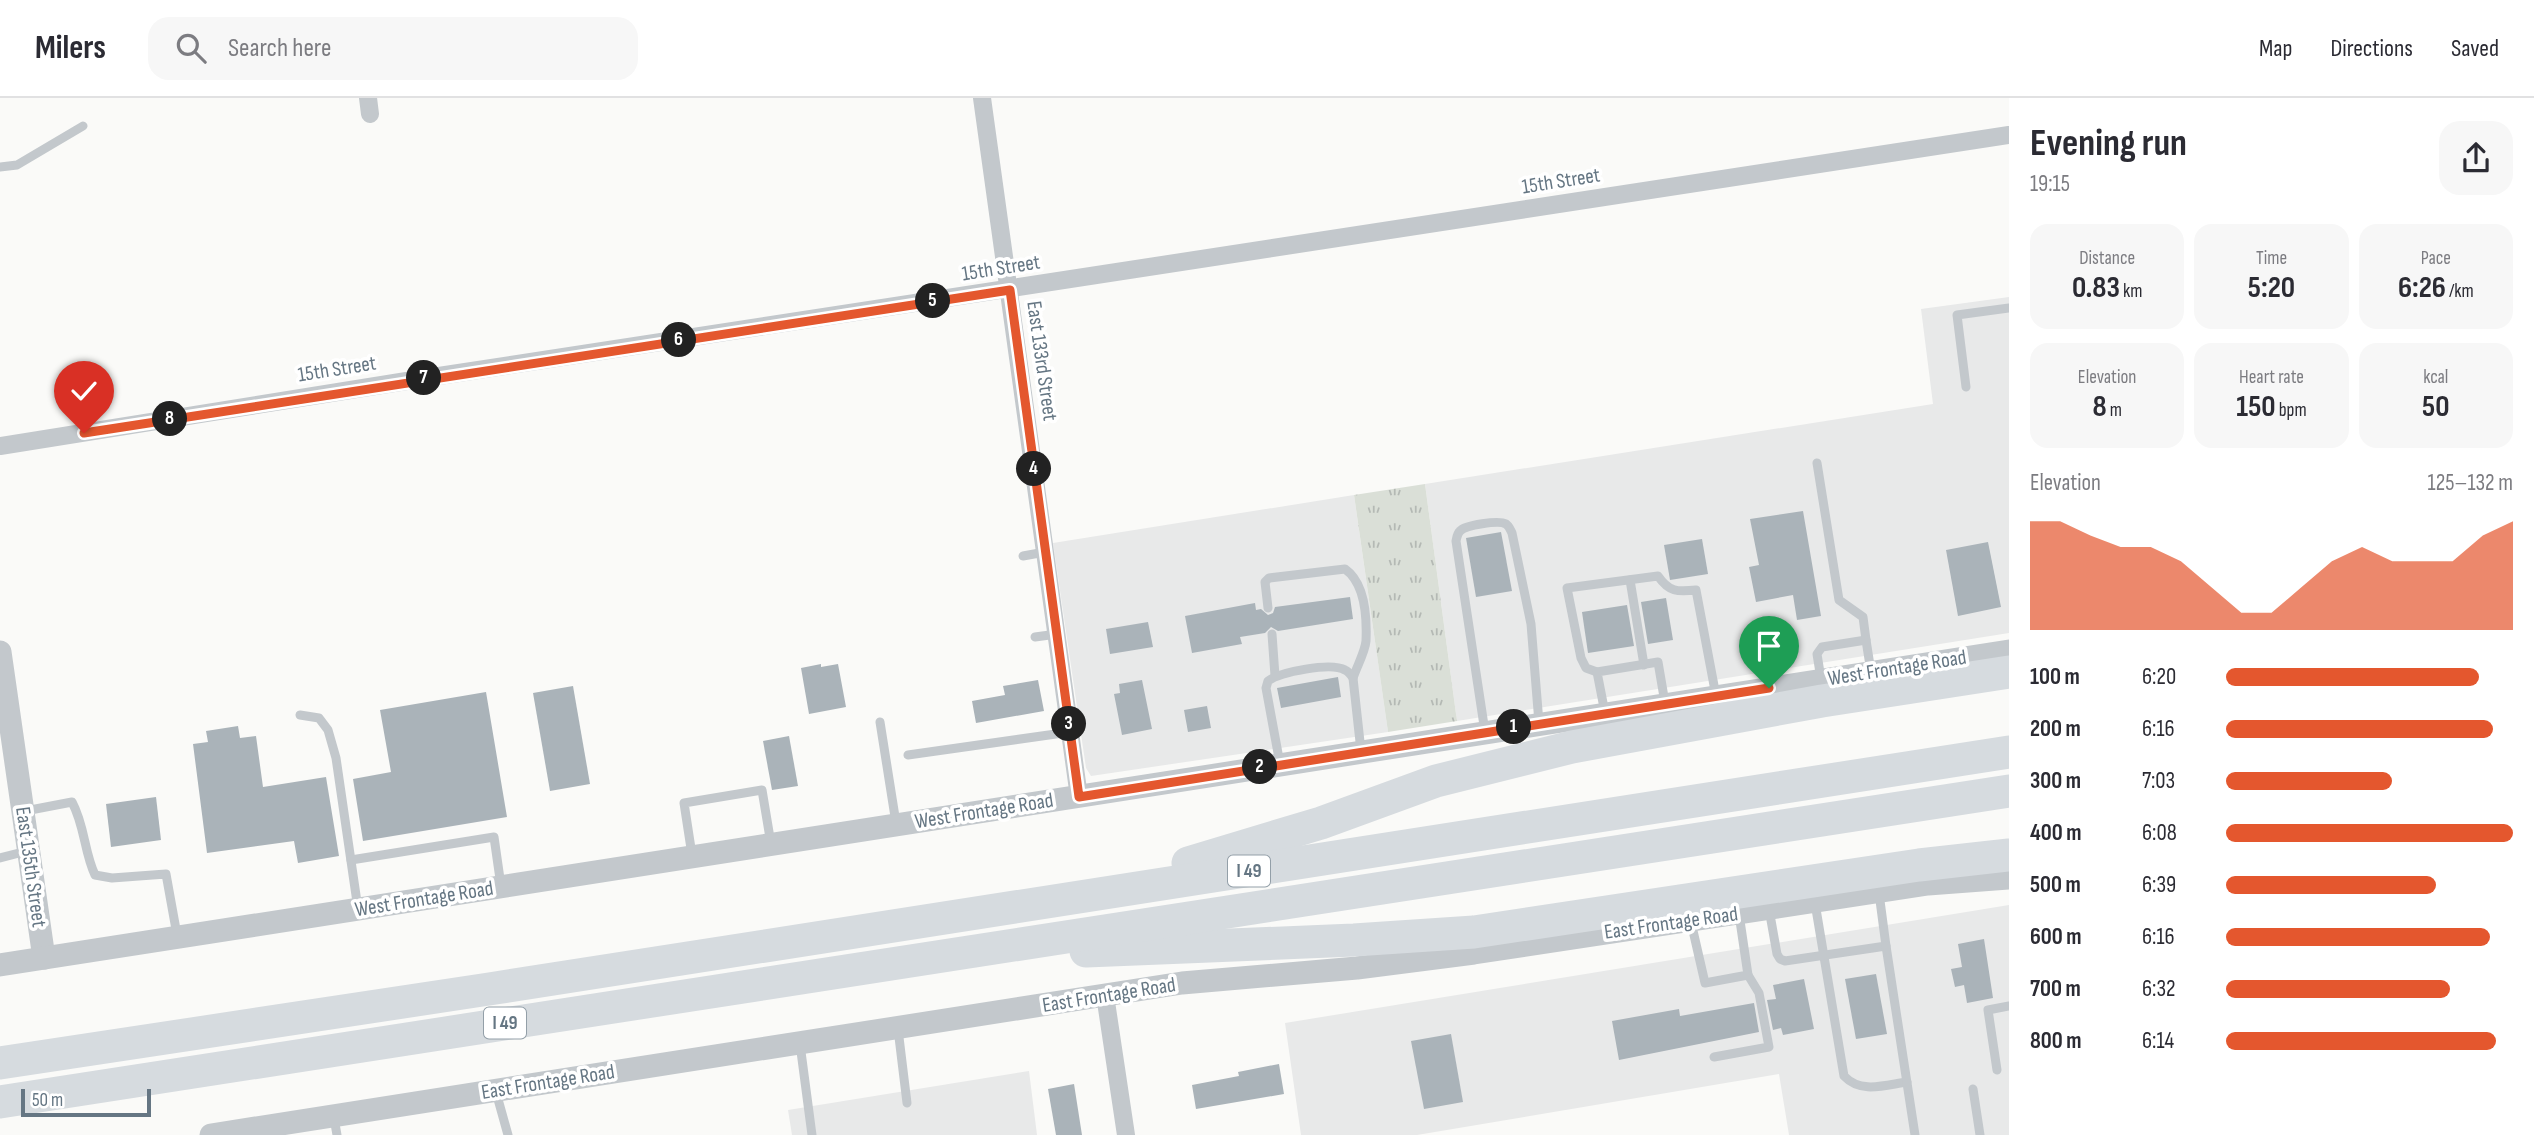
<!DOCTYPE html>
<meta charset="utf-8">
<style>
:root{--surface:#fff;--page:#f7f7f7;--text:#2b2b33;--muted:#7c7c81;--line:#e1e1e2;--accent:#e4572e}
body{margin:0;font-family:"Sofia Sans Condensed",sans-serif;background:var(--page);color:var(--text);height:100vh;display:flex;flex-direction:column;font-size:26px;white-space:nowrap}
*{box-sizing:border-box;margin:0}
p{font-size:23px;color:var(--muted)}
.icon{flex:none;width:38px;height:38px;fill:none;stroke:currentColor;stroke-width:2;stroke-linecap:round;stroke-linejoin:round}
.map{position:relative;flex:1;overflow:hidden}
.details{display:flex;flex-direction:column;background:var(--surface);width:525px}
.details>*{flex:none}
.scale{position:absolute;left:21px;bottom:18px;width:130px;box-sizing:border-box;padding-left:7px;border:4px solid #657683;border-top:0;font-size:19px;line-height:24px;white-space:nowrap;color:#657683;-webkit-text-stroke:5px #fff;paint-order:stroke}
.pin{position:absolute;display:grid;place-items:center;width:60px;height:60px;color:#fff;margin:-72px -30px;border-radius:50% 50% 50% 0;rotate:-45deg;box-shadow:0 0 7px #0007}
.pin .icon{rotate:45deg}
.km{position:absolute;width:35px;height:35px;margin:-18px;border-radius:50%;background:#222;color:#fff;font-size:19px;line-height:35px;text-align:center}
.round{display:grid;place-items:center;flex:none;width:74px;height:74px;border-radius:21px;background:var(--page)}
.head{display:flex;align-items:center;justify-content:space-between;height:119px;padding:0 21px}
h1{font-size:38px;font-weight:700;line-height:52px}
.figures{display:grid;grid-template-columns:repeat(3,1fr);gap:10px;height:119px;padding:7px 21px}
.figures div{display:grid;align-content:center;border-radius:18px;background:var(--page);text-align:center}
.figures b{font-size:30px;font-weight:700}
.figures small{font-size:19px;font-weight:400}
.figures p{font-size:19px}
.chart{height:196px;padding:14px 21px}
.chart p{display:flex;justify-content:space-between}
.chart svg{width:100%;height:126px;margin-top:7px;fill:var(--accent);opacity:.7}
ul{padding:0 21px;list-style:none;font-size:23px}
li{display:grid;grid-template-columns:112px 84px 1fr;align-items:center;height:52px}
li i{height:18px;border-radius:9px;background:var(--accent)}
header{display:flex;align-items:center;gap:42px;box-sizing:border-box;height:98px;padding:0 35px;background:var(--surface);border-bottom:2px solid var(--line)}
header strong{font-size:33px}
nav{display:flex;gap:38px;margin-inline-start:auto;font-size:24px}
.search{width:490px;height:63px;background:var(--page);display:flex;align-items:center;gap:18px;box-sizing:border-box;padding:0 24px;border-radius:21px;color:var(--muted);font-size:26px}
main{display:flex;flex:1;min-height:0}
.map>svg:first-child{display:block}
.built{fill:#e8e9e9}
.grass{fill:url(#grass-tufts)}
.building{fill:#aab3b9}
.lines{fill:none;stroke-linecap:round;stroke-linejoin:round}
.service{stroke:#c3c8cc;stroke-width:9}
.minor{stroke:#c3c8cc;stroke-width:18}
.tertiary{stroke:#c3c8cc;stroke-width:23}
.motorway{stroke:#d6dbdf;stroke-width:33}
.route-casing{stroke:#fff;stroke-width:14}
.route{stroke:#e4572e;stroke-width:9}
.labels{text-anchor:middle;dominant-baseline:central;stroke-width:7;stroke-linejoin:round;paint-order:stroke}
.shield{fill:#fff;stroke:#939fa8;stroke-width:2}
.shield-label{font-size:19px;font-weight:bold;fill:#657683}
.street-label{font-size:21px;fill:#657683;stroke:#fff}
</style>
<header>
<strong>Milers</strong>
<div class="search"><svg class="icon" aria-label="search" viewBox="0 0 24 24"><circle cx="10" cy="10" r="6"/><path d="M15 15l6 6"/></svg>Search here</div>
<nav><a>Map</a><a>Directions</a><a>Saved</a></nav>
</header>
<main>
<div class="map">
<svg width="2009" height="1037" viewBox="0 0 2009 1037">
<defs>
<pattern id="grass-tufts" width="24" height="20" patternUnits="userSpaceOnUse" patternTransform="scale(1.75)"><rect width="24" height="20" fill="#dadfd7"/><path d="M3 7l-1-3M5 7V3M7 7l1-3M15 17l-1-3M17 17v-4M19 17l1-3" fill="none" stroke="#b4b9b4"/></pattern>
</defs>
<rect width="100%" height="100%" fill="#fafaf8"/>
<!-- built -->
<g class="built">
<polygon points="2009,199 2009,535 1457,623 1425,386 1933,306 1921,211"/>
<polygon points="1354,397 1388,634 1091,678 1086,670 1053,445"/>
<polygon points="2009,807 2009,1037 1789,1037 1779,976 1417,1037 1301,1037 1285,925"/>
<polygon points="1029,973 1037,1037 792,1037 788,1012"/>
</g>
<!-- grass -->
<polygon class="grass" points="1425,386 1457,623 1388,634 1354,397"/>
<!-- building -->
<g class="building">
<polygon points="1803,413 1821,518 1797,522 1793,497 1756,504 1749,469 1759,467 1750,421"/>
<polygon points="1501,434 1512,493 1476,499 1466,440"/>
<polygon points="1702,441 1708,476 1670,482 1664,447"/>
<polygon points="1988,444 2001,509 1958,518 1946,452"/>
<polygon points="1350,499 1353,521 1278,533 1271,529 1265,535 1240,539 1242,546 1192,555 1185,518 1255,505 1256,512 1261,511 1268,517 1273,515 1275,509"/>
<polygon points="1666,500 1673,542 1648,546 1641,504"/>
<polygon points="1627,507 1634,548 1588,555 1582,514"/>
<polygon points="1148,524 1153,549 1110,556 1106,531"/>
<polygon points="821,566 821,569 838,566 846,609 809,616 801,570"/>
<polygon points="1338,579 1341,599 1281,610 1277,590"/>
<polygon points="1038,582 1044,613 976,625 972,603 1005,597 1003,588"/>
<polygon points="1142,582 1152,631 1122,637 1114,596 1120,595 1119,586"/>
<polygon points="573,588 590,686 550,693 533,595"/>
<polygon points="486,594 507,719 363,743 353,681 391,674 380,612"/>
<polygon points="1207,608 1211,630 1188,634 1184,612"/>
<polygon points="238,628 240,640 256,638 263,689 326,679 339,758 298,765 294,743 207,755 193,646 208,644 206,633"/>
<polygon points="789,638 798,688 772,692 763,643"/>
<polygon points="156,699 161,742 111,749 106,706"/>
<polygon points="1984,841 1993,900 1967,905 1964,887 1955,889 1951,871 1962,869 1958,846"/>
<polygon points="1876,876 1887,936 1856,941 1845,881"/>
<polygon points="1804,881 1814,931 1783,937 1781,930 1773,932 1767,902 1776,901 1773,887"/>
<polygon points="1754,905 1759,934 1619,962 1612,923 1679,911 1680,918"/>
<polygon points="1451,936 1463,1004 1424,1011 1411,943"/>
<polygon points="1279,966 1284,996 1196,1011 1192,987 1239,978 1238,974"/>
<polygon points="1074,986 1082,1037 1056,1037 1048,991"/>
</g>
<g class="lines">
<!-- service -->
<g class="service">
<polyline points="0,69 17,67 83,28"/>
<polyline points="1966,289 1957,217 2009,210"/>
<polyline points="1817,365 1839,502 1863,519 1866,542"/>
<polyline points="1023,458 1045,454"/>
<polyline points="1630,482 1644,567"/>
<path d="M 1268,510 L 1265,484 L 1269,480 L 1345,471 C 1365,485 1367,519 1366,543 C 1365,554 1357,568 1353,580"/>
<polyline points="1272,536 1275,578"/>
<polyline points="1035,539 1057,536"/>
<path d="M 1597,574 L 1586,570 L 1581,560 L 1567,490 L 1658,478 C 1669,494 1677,494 1696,492 L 1716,598"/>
<polyline points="1821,581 1817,556 1822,549 1866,542 1871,574"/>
<polyline points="1605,615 1597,574 1658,564 1665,605"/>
<polyline points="300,617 319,620 328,632 336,660 358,811"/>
<polyline points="880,624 896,725"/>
<path d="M 1485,634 L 1456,443 C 1457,439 1457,436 1460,433 C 1465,427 1499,422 1506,426 C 1509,428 1510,431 1512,435 L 1531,526 L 1539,625"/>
<polyline points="908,657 1070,634"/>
<path d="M 1280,666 L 1266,590 L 1268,583 C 1280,574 1331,564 1345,572 C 1348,573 1351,577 1353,580 L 1361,653"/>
<path d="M 25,713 L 72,704 C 85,728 84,754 95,777 L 112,780 L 166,776 L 177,837"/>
<polyline points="692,757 684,705 762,692 771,746"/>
<polyline points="0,760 27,753"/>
<polyline points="351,762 494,739 501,788"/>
<path d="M 1815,805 L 1844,978 C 1861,996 1885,987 1907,984"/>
<polyline points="1769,811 1777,856 1780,861 1785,863 1886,848 1879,795"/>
<polyline points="1691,824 1705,885 1748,877 1739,816"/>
<polyline points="1886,848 1915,1037"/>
<polyline points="898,931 907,1005"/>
<polyline points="800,946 812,1037"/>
<polyline points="1714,959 1769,949 1759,895 1748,877"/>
<polyline points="1997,972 1988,912 2009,908"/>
<polyline points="1973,991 1980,1037"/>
<polyline points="496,994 508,1037"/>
<polyline points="334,1020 337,1037"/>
</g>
<!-- minor -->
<g class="minor">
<polyline points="368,0 370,16"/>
<polyline points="982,0 1079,699"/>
<polyline points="0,348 419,281 2009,37"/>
<polyline points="1105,897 1126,1037"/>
</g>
<!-- tertiary -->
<g class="tertiary">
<polyline points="0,554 44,860"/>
<polyline points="0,867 2009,553"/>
<polyline points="211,1037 1182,885 1357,870 1474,855 1928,786 2009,780"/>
</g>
<!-- motorway -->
<g class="motorway">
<polyline points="1188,765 1321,725 1436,683 1572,649 1822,603 2009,574"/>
<polyline points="1086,853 1354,842 1474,834 1919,767 2009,757"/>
<polyline points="0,965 489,891 2009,654"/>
<polyline points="0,1004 2009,693"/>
</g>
</g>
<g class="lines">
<defs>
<polyline id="route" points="84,335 1010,192 1079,699 1769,590"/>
</defs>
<!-- route casing -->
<use href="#route" class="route-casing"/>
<!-- route -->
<use href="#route" class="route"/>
</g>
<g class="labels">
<!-- shield labels -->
<g class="shield">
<rect x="1228" y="757.5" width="42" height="31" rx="5"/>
<rect x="484" y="909.5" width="42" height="31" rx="5"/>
</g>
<g class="shield-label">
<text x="1249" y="773">I 49</text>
<text x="505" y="925">I 49</text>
</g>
<!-- street labels -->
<g class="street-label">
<text transform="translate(1561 83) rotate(-9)">15th Street</text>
<text transform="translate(1001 170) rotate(-9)">15th Street</text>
<text transform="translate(1042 263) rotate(82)">East 133rd Street</text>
<text transform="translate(337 271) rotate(-9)">15th Street</text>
<text transform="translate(1897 570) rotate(-9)">West Frontage Road</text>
<text transform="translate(984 713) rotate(-9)">West Frontage Road</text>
<text transform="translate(31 769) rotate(82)">East 135th Street</text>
<text transform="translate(424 801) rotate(-9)">West Frontage Road</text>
<text transform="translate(1671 825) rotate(-8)">East Frontage Road</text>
<text transform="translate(1109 897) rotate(-9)">East Frontage Road</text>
<text transform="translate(548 984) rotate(-9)">East Frontage Road</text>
</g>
</g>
</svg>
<div class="scale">50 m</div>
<div class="pin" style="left:1769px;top:590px;background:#1e9e55"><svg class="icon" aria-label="arrive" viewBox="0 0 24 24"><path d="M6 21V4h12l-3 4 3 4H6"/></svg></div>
<div class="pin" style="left:84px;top:335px;background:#d93025"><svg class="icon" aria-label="check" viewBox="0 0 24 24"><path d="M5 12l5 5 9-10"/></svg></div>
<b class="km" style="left:1514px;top:629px">1</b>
<b class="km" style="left:1260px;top:669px">2</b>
<b class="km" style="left:1069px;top:626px">3</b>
<b class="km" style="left:1034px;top:371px">4</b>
<b class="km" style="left:933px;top:203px">5</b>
<b class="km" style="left:679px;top:242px">6</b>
<b class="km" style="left:424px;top:280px">7</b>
<b class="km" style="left:170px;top:321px">8</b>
</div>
<section class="details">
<div class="head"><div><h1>Evening run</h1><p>19:15</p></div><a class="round"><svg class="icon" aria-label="share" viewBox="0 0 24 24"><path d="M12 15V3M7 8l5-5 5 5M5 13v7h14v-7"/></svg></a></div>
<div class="figures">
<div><p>Distance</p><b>0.83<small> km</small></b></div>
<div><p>Time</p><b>5:20</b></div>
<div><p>Pace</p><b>6:26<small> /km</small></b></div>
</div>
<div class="figures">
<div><p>Elevation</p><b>8<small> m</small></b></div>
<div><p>Heart rate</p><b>150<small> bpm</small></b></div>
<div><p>kcal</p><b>50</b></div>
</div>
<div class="chart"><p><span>Elevation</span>125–132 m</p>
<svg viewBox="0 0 160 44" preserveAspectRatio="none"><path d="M0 44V6L10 6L20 11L30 15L40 15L50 20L60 29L70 38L80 38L90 29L100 20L110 15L120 20L130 20L140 20L150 11L160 6V44z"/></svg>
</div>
<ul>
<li><b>100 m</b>6:20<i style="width:88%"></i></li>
<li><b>200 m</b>6:16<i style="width:93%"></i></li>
<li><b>300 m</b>7:03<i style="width:58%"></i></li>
<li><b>400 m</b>6:08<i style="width:100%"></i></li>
<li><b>500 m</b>6:39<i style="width:73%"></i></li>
<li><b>600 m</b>6:16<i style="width:92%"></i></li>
<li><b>700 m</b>6:32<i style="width:78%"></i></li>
<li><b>800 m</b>6:14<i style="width:94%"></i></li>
</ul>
</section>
</main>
